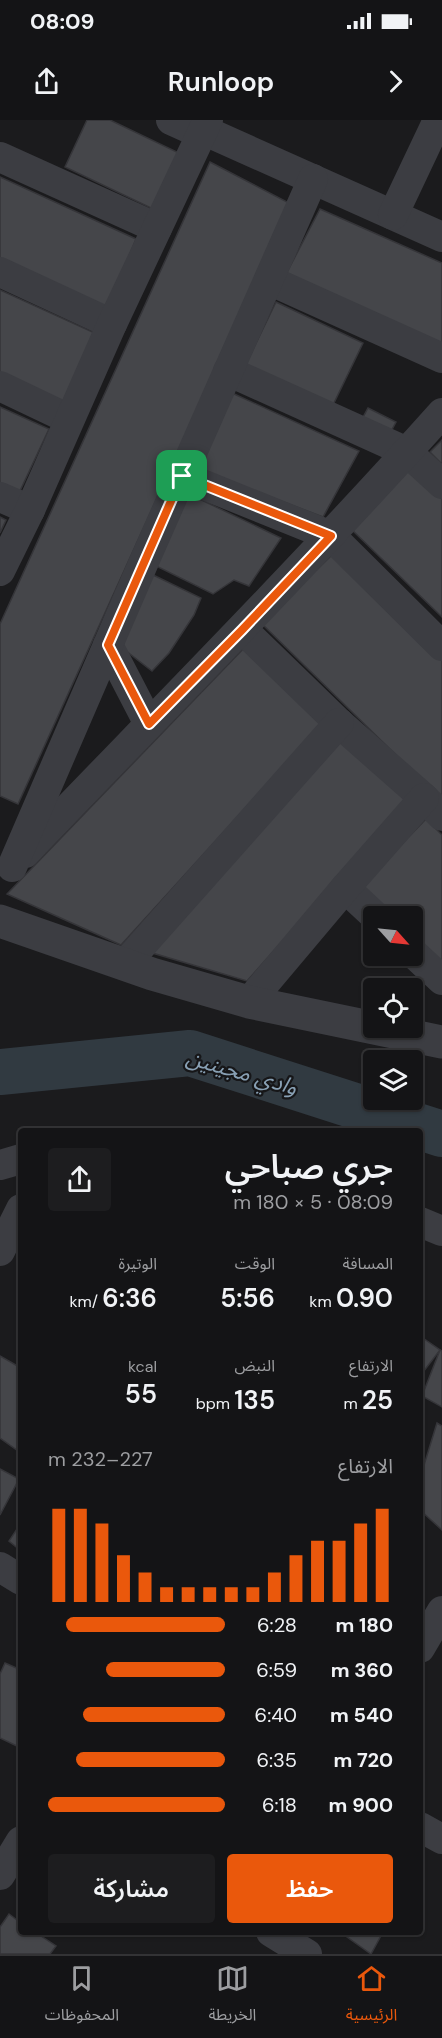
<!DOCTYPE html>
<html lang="ar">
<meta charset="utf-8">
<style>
:root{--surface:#141416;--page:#1d1d1f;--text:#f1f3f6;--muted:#9d9ea1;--line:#333335;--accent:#ea580c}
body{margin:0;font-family:"DM Sans","Noto Sans Arabic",sans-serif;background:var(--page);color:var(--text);direction:rtl;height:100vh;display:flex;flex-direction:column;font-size:22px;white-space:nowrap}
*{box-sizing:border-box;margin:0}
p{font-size:20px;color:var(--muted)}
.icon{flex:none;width:33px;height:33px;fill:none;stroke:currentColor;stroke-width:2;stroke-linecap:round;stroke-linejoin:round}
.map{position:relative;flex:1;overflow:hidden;direction:ltr}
.panel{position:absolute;left:18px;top:1008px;width:405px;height:807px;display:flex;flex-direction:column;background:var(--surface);border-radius:6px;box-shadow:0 2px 4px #0004,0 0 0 2px var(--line);direction:rtl}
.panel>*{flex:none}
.needle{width:39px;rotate:117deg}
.tools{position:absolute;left:363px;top:786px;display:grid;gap:12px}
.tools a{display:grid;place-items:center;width:60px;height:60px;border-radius:6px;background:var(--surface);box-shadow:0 2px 4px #0004,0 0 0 2px var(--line);font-size:30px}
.pin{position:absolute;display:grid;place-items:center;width:51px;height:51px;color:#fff;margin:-26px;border-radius:12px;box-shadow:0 3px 9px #0006}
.round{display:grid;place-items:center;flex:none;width:63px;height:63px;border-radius:6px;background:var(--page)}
.head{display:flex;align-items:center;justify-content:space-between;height:102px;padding:0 30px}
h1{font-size:33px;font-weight:600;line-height:45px}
.metrics{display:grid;grid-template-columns:repeat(3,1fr);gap:9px;height:102px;padding:6px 30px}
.metrics div{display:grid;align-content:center}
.metrics b{font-size:26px;font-weight:600}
.metrics small{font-size:16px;font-weight:400}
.metrics p{font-size:16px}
.chart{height:168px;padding:12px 30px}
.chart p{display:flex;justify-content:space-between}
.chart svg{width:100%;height:108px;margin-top:6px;stroke:var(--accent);stroke-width:6}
.cta{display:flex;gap:12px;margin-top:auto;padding:12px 30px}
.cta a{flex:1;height:69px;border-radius:6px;background:var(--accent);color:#fff;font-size:24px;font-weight:600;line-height:69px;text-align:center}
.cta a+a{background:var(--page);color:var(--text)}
ul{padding:0 30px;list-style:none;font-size:20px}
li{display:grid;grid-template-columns:96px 72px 1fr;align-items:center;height:45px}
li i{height:15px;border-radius:8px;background:var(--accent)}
.status{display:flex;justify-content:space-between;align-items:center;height:42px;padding:0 30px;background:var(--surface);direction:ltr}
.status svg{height:16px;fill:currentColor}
header{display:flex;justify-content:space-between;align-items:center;height:78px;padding:0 30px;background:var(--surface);font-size:27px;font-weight:600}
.menu{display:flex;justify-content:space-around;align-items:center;height:84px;border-top:2px solid var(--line);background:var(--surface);font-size:16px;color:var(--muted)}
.menu a{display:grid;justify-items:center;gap:3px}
.menu .active{color:var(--accent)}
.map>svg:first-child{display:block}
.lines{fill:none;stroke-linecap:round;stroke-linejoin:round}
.river{stroke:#313a41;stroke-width:46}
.building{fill:#45464a;stroke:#353539;stroke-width:1.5}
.minor{stroke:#3c3d42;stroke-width:30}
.tertiary{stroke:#3c3d42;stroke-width:33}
.route-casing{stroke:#fff;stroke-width:12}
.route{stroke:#ea580c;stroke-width:8}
.labels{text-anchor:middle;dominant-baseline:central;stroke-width:4.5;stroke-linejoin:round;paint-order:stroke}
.water-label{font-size:22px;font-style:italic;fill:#88a0b4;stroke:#161618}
</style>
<div class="status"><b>08:09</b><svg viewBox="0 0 49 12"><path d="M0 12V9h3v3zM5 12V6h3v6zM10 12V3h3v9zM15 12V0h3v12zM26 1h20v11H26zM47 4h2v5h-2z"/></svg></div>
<header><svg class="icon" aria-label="forward" viewBox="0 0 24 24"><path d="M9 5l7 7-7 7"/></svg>Runloop<svg class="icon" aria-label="share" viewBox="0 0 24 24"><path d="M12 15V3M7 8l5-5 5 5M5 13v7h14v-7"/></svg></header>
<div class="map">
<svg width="442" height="1834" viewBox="0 0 442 1834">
<rect width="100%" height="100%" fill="#1b1b1d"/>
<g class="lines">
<!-- river -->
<polyline class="river" points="0,952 190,933 442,1014"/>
</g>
<!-- building -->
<g class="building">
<polygon points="87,0 110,0 179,33 153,89 65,47"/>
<polygon points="210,42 291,84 18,684 0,676 0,504"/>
<polygon points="0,57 136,119 107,191 0,142"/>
<polygon points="320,89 442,143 442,227 285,156"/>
<polygon points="0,170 97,214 63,285 0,255"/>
<polygon points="276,182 363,223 332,287 244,248"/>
<polygon points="232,273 359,331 323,397 196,349"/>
<polygon points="0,287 49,309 19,373 0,364"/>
<polygon points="368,288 396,302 389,315 361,301"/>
<polygon points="442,320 442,344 430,332"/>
<polygon points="411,348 442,379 442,497 351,409"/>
<polygon points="189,374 281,418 249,466 234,460 213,474 154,445"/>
<polygon points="0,397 6,400 0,413"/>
<polygon points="333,434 442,540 442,680 261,503"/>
<polygon points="149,453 201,478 194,495 169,533 152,551 117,524"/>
<polygon points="246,526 324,602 121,825 7,774"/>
<polygon points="341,619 407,681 247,861 149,832"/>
<polygon points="426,699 442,715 442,847 412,818 412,796 390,796 360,767"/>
<polygon points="420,1216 440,1230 420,1256"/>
<polygon points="440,1230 442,1231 442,1287 422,1276"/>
<polygon points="0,1236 21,1248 21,1333 0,1318"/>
<polygon points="437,1303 442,1306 442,1410 420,1390 420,1358"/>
<polygon points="0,1349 19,1359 0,1395"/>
<polygon points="21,1403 21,1431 9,1421"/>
<polygon points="5,1543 21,1550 21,1628 0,1618 0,1554"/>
<polygon points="9,1794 21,1803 21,1812 35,1812 56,1826 50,1834 0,1834 0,1807"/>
<polygon points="340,1812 383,1812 371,1834"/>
</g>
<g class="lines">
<!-- minor -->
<g class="minor">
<polyline points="171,0 202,14"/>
<polyline points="203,10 442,117"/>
<polyline points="0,37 157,108"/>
<polyline points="393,95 438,0"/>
<polyline points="0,152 112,204"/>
<polyline points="269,160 442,238"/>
<polyline points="228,251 407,332 442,364"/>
<polyline points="0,266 69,299"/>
<polyline points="182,356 331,416 442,526"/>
<polyline points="0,377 30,390"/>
<polyline points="0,451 30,390 112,204 208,0"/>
<polyline points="242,509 339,603 424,678 442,696"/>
<polyline points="108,525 149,604"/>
<path d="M 25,733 C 165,587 307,444 442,293"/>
<polyline points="12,747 143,444 313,59"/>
<polyline points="345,768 375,796"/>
<polyline points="412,832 442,860"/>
<polyline points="125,844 339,603"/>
<polyline points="249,882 345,768 424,678"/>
<polyline points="0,1045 21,1039"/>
<polyline points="420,1102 442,1111"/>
<polyline points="0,1131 21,1089"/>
<polyline points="0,1447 21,1460"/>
<polyline points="420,1528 442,1491"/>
<polyline points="420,1707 442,1719"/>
<polyline points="0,1755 21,1721"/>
<polyline points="271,1812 307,1834"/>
</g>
<!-- tertiary -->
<polyline class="tertiary" points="0,801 152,854 249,882 442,922"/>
</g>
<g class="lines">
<defs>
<polygon id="route" points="182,356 331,416 242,510 149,604 108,525"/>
</defs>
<!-- route casing -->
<use href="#route" class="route-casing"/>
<!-- route -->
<use href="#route" class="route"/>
</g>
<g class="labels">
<!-- water labels -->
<g class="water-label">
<text transform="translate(242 952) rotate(16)">وادي مجينين</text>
</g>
</g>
</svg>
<div class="tools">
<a><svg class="needle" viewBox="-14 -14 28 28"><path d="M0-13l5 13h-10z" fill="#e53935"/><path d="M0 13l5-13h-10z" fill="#9d9ea1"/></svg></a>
<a><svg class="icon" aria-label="locate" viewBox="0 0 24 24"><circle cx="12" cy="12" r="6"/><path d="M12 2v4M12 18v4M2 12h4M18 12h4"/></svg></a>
<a><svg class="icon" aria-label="layers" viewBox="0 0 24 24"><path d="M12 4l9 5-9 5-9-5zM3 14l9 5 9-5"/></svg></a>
</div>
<div class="pin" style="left:182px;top:356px;background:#1e9e55"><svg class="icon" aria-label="arrive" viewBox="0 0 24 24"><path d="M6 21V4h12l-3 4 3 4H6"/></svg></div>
<section class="panel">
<div class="head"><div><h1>جري صباحي</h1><p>08:09 · 5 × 180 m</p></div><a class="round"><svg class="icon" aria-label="share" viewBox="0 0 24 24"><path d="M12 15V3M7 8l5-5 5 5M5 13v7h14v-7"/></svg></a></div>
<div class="metrics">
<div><p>المسافة</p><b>0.90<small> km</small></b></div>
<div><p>الوقت</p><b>5:56</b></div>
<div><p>الوتيرة</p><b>6:36<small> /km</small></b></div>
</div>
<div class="metrics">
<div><p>الارتفاع</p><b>25<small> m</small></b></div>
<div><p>النبض</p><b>135<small> bpm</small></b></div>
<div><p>kcal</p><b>55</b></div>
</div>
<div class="chart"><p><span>الارتفاع</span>227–232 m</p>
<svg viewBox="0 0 160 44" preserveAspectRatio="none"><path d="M5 44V6M15 44V6M25 44V12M35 44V25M45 44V32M55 44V38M65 44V38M75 44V38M85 44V38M95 44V38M105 44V32M115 44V25M125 44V19M135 44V19M145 44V12M155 44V6"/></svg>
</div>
<ul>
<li><b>180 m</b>6:28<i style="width:90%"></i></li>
<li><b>360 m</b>6:59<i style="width:67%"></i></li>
<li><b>540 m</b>6:40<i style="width:80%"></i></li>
<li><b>720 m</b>6:35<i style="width:84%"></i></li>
<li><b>900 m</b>6:18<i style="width:100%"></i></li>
</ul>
<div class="cta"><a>حفظ</a><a>مشاركة</a></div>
</section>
</div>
<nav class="menu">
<a class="active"><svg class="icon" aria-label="home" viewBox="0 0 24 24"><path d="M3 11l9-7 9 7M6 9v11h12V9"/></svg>الرئيسية</a>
<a><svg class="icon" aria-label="map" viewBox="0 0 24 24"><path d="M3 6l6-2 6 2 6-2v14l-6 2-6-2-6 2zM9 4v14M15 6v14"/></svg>الخريطة</a>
<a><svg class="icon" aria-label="saved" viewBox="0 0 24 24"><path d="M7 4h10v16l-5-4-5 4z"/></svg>المحفوظات</a>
</nav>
